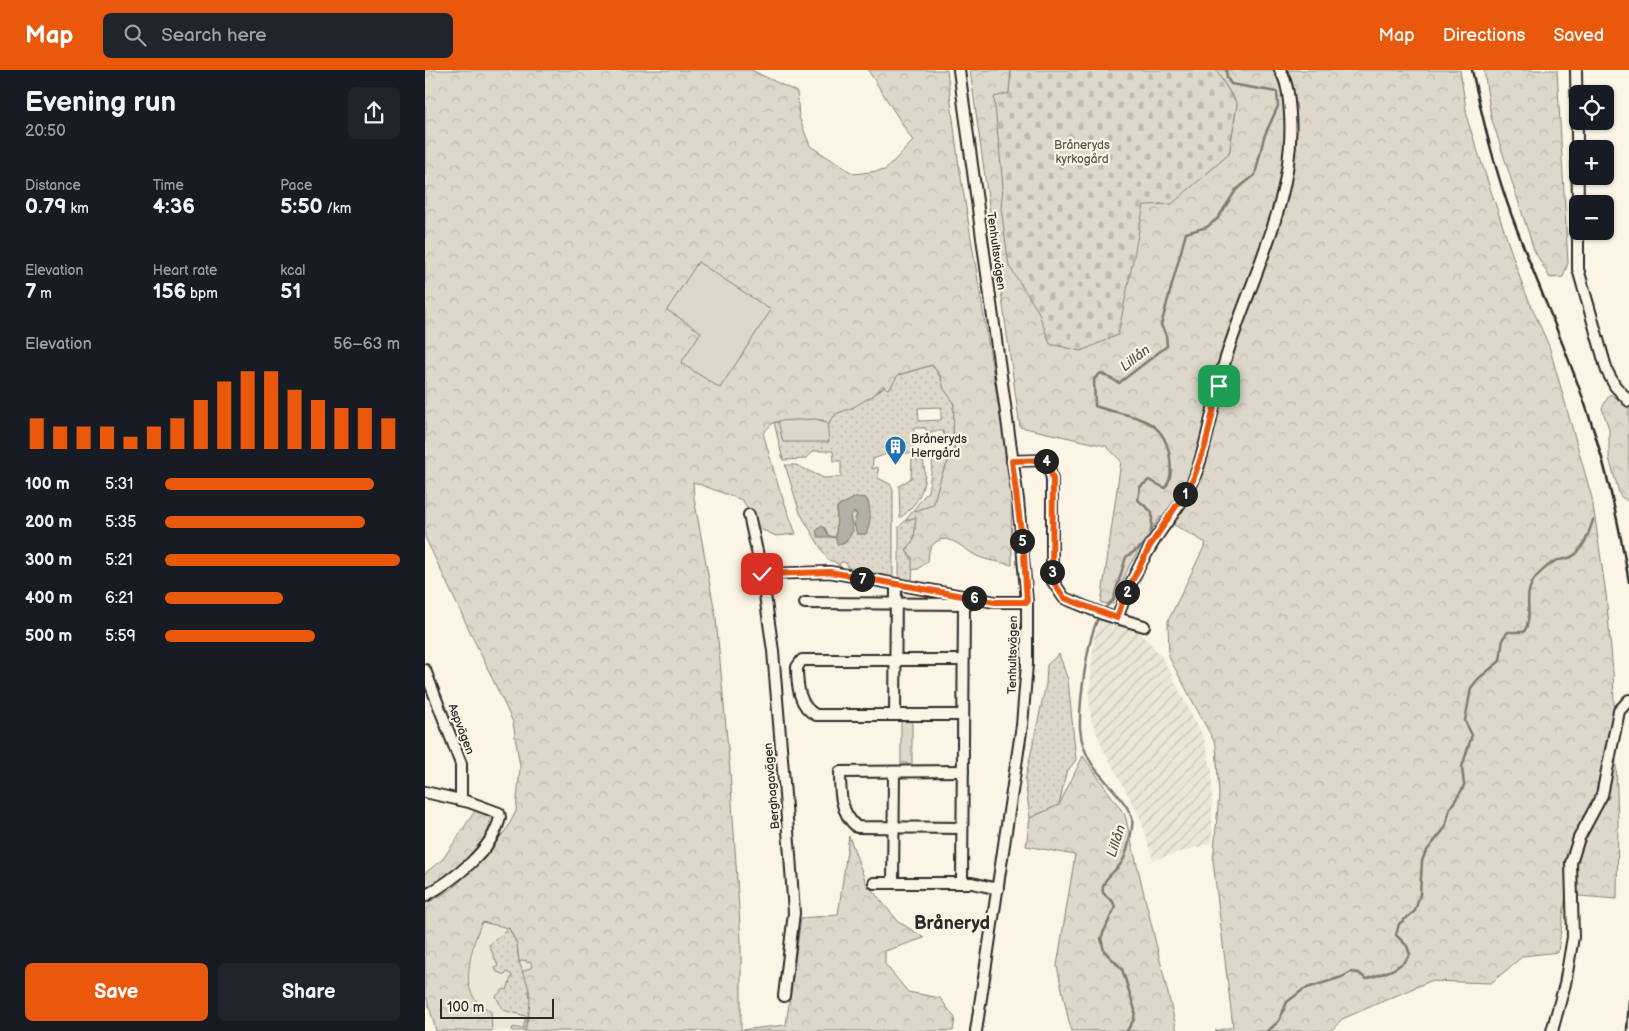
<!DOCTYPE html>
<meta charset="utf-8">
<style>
:root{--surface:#171b24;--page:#20242c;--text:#f1f3f6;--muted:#9ea1a6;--accent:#ea580c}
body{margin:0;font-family:"Balsamiq Sans",sans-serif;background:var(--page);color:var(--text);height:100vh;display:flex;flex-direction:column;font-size:19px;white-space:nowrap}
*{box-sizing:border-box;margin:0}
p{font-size:16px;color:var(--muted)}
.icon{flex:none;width:28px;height:28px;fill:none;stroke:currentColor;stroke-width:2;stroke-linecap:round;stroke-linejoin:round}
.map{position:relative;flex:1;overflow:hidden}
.sheet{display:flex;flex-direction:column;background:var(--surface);width:425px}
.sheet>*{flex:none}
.buttons{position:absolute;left:1144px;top:15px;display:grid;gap:10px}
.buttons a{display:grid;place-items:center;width:45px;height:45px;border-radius:8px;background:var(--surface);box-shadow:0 1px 4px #0004;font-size:25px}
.scale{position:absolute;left:15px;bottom:12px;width:114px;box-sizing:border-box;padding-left:5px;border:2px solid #2b2b2b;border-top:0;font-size:14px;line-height:18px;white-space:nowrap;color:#2b2b2b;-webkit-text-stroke:4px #fcf5e5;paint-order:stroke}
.pin{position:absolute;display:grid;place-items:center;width:42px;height:42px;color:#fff;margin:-21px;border-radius:10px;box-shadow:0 2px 8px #0006}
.km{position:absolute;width:25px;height:25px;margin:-12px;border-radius:50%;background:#222;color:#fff;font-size:14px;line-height:25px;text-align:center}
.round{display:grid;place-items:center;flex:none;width:52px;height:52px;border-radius:8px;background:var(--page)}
.overview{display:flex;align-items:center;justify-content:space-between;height:85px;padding:0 25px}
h1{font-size:28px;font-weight:700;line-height:38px}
.figures{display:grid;grid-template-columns:repeat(3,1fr);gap:8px;height:85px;padding:5px 25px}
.figures div{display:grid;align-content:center}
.figures b{font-size:21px;font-weight:700}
.figures small{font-size:14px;font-weight:400}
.figures p{font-size:14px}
.chart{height:140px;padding:10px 25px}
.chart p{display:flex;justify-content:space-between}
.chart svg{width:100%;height:90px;margin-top:5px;stroke:var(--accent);stroke-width:6}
.cta{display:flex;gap:10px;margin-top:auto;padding:10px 25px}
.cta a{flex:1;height:58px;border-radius:8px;background:var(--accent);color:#fff;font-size:20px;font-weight:700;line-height:58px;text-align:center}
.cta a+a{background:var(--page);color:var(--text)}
ul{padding:0 25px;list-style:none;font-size:16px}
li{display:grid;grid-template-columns:80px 60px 1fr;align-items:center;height:38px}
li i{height:12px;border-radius:6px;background:var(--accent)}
header{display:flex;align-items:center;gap:30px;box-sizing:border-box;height:70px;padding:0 25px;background:var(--accent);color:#fff}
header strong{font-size:24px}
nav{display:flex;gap:28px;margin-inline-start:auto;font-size:18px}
.search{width:350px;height:45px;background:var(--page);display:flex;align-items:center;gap:12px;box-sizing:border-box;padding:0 18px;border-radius:8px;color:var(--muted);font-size:19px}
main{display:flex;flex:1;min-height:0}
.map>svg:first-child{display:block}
.built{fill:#ece6d7}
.industrial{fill:url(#industrial-furrows)}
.grass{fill:url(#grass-dots);stroke:#84827a;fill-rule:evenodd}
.forest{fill:url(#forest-crowns);stroke:#84827a}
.cemetery{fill:url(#cemetery-stones);stroke:#84827a}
.park{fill:#ded8ca;stroke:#84827a}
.water{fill:#b4b0a5;stroke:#7d7b74}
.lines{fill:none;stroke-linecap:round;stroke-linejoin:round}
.stream{stroke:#7d7b74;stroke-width:2.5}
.minor-casing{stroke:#2b2b2b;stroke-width:14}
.minor{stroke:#fcf5e5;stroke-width:10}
.rail{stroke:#2b2b2b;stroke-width:2.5}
.route-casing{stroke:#fff;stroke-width:10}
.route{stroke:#ea580c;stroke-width:6}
.labels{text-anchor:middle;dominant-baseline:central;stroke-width:4.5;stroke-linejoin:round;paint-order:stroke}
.park-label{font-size:12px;fill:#585653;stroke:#fcf5e5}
.street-label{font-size:12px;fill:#2b2b2b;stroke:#fcf5e5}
.poi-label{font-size:12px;fill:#2b2b2b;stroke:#fcf5e5;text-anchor:start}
.water-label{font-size:14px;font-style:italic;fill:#545350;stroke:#fcf5e5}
.district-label{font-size:18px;font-weight:bold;fill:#2b2b2b;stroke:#fcf5e5}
</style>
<header>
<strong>Map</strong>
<div class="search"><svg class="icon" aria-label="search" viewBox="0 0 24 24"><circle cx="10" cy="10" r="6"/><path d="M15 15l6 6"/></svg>Search here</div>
<nav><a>Map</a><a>Directions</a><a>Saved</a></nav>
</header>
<main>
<section class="sheet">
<div class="overview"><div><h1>Evening run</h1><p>20:50</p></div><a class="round"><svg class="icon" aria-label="share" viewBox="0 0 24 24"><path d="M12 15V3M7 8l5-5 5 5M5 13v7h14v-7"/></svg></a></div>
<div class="figures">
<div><p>Distance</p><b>0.79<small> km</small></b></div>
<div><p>Time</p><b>4:36</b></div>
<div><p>Pace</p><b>5:50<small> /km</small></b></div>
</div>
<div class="figures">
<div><p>Elevation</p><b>7<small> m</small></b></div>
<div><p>Heart rate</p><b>156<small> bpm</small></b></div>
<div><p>kcal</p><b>51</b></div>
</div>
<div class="chart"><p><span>Elevation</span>56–63 m</p>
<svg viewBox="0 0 160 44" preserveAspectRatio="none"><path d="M5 44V29M15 44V33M25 44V33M35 44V33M45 44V38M55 44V33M65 44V29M75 44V20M85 44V11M95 44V6M105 44V6M115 44V15M125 44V20M135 44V24M145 44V24M155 44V29"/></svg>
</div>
<ul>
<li><b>100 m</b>5:31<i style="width:89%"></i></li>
<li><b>200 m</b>5:35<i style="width:85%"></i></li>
<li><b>300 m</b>5:21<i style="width:100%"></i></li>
<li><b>400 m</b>6:21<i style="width:50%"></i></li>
<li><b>500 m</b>5:59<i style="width:64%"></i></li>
</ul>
<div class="cta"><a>Save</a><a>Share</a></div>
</section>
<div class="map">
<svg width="1204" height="961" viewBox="0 0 1204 961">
<defs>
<pattern id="industrial-furrows" width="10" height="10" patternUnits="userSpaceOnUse" patternTransform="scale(1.25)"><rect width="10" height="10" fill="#ece6d7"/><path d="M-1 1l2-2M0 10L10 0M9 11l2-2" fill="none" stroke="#cbc5b9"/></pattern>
<pattern id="grass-dots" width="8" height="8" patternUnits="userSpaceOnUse" patternTransform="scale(1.25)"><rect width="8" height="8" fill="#ded8ca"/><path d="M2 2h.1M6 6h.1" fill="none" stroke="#bfbaae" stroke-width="1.8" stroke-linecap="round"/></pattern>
<pattern id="forest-crowns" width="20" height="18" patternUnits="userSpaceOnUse" patternTransform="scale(1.25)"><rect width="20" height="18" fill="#ded8ca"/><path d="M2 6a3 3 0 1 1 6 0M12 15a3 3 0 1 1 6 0" fill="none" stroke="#bfbaae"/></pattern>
<pattern id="cemetery-stones" width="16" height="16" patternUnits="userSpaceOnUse" patternTransform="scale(1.25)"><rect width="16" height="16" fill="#ded8ca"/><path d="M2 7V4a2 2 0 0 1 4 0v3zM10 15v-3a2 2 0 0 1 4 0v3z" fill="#bfbaae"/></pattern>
</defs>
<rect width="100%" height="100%" fill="#fcf5e5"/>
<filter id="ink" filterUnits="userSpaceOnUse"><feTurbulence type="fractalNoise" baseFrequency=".02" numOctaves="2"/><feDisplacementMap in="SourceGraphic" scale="10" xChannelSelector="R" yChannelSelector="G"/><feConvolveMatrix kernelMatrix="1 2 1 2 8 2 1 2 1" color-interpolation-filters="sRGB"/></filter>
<g filter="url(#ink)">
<!-- built -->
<polygon class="built" points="57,852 84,858 94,892 101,890 106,892 107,897 97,902 103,915 100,961 68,961 66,942 49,928 46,922 44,896"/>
<!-- industrial -->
<polygon class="industrial" points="675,550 710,559 728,576 738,589 779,668 787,701 787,773 728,790 714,745 679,681 666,650 664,629 669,567"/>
<!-- grass -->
<g class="grass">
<path d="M 507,295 C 511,298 529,333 529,336 C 530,347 526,369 530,379 L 517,404 L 508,435 L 487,442 L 503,421 L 508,390 L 518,384 L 521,373 L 518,361 L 506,361 L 502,373 L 501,358 L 489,358 L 488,383 L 464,383 L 448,389 L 447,399 L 453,397 L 453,408 L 465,414 L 468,420 L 468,508 L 426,501 L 420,492 L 416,492 L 414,496 L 410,492 L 403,490 L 375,443 L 360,395 L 371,395 L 399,408 L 416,407 L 416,391 L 409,391 L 408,381 L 388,381 L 380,389 L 358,390 L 349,352 L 390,349 L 402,352 L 403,357 L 406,349 L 413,343 L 449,325 L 473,305 ZM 516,337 L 516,350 L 494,351 L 493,338 ZM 431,427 L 443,431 C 445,442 446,455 440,464 L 432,464 L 429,453 L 432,444 L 427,442 L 425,448 C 429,457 427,465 420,473 L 413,475 L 411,470 L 412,437 Z"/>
<path d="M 487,389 L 498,391 C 504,413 494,434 475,448 L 474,416 L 486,408 Z"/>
<polygon points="491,447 489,469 481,480 488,492 487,511 474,509 474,457 480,451"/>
<polygon points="634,584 643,610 651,690 641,703 634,735 605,748 600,710 621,614 622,595"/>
<polygon points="84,858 92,874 94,892 103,915 106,931 100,961 87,961 88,957 98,959 101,946 78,940 71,926 79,919 82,920 87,905 82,902 80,905 72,902 70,898 73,896 64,875"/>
</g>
<!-- forest -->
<g class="forest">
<path d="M 0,0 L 326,0 L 372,22 L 374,47 L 385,76 L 429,104 L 460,100 L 488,71 L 443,0 L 522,0 L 533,89 L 586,411 L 587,495 C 576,492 562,491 552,486 C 539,480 518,456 505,479 C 503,483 504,487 503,491 L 493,499 L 487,500 L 487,487 L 481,481 L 489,469 L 491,447 L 480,451 L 487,442 L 508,435 L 517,404 L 530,379 L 528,370 L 529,333 L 519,319 L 515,305 L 507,295 L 473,305 L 465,318 L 462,319 L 458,315 L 449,325 L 427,338 L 413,343 L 406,349 L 403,358 L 398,350 L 349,352 L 338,363 L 353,415 L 371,464 L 351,466 L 331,457 L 325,441 L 317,430 L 268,412 L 269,428 L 291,548 L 305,701 L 316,871 L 316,960 L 361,955 L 376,848 L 413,845 L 424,766 L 441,813 L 473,851 L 499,868 L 460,881 L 460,894 L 483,922 L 515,928 L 530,948 L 528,961 L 100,961 C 105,939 109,922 97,902 L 107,897 L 106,892 L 102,893 L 101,890 L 94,892 L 92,874 L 84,858 L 57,852 C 49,870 37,908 48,926 C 51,932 60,937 66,942 L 67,961 L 11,961 L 0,923 L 0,834 L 27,819 L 59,788 L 83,757 L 91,741 L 95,697 L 88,652 L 0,467 Z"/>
<polygon points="545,0 586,0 584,24 769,114 804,84 812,34 791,0 1035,0 1043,52 1098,217 1124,276 1167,428 1181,524 1188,602 1193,752 1192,829 1141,825 1133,882 1098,886 1066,913 1005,911 917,949 906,961 790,961 808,957 788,791 794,725 791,675 744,587 743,551 781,473 735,447 704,496 688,534 676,533 696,391 681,376 595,357"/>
<polygon points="1059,0 1132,0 1143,193 1138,207 1125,208 1109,180 1066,47"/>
<polygon points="1185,324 1204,336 1204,432 1195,426 1184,388 1184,359 1177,338"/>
<polygon points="658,686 700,745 752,961 646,961 632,896 650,785 601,776 605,748 634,735"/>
<path d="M 50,741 L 61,744 L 65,748 C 67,777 23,807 0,820 L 0,803 L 18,789 Z"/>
</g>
<!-- cemetery -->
<polygon class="cemetery" points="586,0 791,0 812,34 804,84 747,134 719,135 693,265 656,281 625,274 613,241 584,196 576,138 578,116 569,27 584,23"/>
<!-- park -->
<g class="park">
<polygon points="273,192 346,240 295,318 256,293 276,262 242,240"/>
<polygon points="390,349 402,352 404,372 358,372 353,351"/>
<polygon points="476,651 487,651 487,699 482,698 482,693 476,693"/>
</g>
<!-- water -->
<path class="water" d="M 431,427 L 441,428 C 447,439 446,454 441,464 L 432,464 L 429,453 L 432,444 L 429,442 L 425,447 L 428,461 L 420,473 L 413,475 L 410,467 L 393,467 L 391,461 L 396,456 L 400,458 L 403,465 L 411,468 L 412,437 Z"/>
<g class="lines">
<!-- stream -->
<g class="stream">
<path d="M 678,540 L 688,530 L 701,487 C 725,471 727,472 727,442 L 713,430 L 715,417 L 724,410 L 740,418 C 747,409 746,399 745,388 C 739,344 704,348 670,336 L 669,309 L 676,303 L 694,313 L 742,276 L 741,265 L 736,255 L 761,163 L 782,157 L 793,148 L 811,120 L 830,105 L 839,67 L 853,36 L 852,22 L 806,14 L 802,8 L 801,0"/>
<path d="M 673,549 C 662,570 654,633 655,658 C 656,671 661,686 669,697 C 679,711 704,733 707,749 C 709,757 701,786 697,792 C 690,803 675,809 678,823 L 688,832 L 690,837 L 676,868 L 679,881 L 697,899 L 710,940 L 709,949 L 702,961"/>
<path d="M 843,961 L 854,951 L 862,932 L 879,919 L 917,907 L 926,902 L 934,903 L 941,909 C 958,903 976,900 985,884 L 982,876 L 971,865 L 974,854 L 990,841 L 995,824 L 997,791 L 1000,783 L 1020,758 L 1025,738 L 1037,720 L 1039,715 L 1037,697 L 1047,665 L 1040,651 L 1046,618 L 1053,609 L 1075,591 L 1078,568 L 1083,562 L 1099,562 C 1109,546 1098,529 1107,513 C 1110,506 1126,492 1133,490 C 1140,489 1145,489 1151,484 C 1161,474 1164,462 1168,450"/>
</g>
<defs>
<g id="minor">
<polyline points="534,0 593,430 602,532 602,594 597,655 551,961"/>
<polyline points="1151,0 1153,134"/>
<polyline points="1153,161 1153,199 1182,301 1190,316 1204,331"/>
<polyline points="587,391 622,390 627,409 627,510 639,528 678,544 719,556"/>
<polyline points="324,445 337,504 348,581 365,785 369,843 359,926"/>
<polyline points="337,504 405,502 570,532 602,532"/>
<polyline points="380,533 544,534"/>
<path d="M 692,548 C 701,523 712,498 726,476 C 739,453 759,433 769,409 C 784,371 788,330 800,291 C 824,210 871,131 865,44 C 864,29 863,13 855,0"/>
<path d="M 538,590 L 377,590 L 372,597 C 372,615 374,637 391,645 L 538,645"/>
<polyline points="0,600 36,694 36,730"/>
<polyline points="470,645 471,515"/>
<path d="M 0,722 L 44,732 L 74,743 L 75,747 C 68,781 28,810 0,826"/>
<path d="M 536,758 L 432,757 C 415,743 415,722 415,702 L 538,701"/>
<polyline points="449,813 547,813 573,819"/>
<polyline points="468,813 469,702"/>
<polyline points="537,813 539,534"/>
<polyline points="1127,961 1140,914 1148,867 1146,793 1154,768 1177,725 1194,641 1204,630"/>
</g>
</defs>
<!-- minor casing -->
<use href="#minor" class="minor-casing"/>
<!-- minor -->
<use href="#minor" class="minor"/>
<!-- rail -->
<g class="rail">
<path d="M 1047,0 C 1058,50 1070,101 1088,149 C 1112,214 1141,277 1163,343 C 1182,398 1194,454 1204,512"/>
<polyline points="1202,961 1204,930"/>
</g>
</g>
</g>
<g class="lines" filter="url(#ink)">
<defs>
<polyline id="route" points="337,504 405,502 570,532 602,532 599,485 587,391 622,390 628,409 627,510 639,528 692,548 699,527 725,476 768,410 780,376 794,316"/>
</defs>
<!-- route casing -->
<use href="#route" class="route-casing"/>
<!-- route -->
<use href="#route" class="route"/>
</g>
<!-- icons -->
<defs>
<symbol id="building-pin" viewBox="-11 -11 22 30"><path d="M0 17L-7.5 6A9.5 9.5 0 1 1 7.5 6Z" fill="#1f6fb2" stroke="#fcf5e5"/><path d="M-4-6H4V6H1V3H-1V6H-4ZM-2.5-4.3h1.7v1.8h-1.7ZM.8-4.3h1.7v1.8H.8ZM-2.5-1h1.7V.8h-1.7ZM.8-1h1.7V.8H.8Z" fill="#fff"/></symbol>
</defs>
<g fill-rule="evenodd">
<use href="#building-pin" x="458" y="364" width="25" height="34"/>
</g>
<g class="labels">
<!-- park labels -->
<g class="park-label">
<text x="657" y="75">Bråneryds<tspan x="657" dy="14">kyrkogård</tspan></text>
</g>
<!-- street labels -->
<g class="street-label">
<text transform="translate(571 181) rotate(82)">Tenhultsvägen</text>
<text transform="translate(588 585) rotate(-89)">Tenhultsvägen</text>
<text transform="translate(36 659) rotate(69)">Aspvägen</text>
<text transform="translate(347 716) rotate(-95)">Berghagavägen</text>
</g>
<!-- poi labels -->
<g class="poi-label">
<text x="486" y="369">Bråneryds<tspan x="486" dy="14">Herrgård</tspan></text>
</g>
<!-- water labels -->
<g class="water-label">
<text transform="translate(710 288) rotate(-38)">Lillån</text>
<text transform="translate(691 771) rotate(-72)">Lillån</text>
</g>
<!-- district labels -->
<g class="district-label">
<text x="527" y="853">Bråneryd</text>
</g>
</g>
</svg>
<div class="buttons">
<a><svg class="icon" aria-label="locate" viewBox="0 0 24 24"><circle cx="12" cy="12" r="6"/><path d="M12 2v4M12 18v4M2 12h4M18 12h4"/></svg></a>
<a>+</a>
<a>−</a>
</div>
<div class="scale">100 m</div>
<div class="pin" style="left:794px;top:316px;background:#1e9e55"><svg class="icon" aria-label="arrive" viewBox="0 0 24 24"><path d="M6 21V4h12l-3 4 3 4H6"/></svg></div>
<div class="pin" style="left:337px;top:504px;background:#d93025"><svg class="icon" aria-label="check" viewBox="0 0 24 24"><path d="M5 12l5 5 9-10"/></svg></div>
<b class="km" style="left:760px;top:424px">1</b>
<b class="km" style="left:702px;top:522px">2</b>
<b class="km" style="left:627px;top:502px">3</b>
<b class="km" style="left:621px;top:391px">4</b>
<b class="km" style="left:597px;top:471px">5</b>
<b class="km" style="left:549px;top:528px">6</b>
<b class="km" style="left:437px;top:509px">7</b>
</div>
</main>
